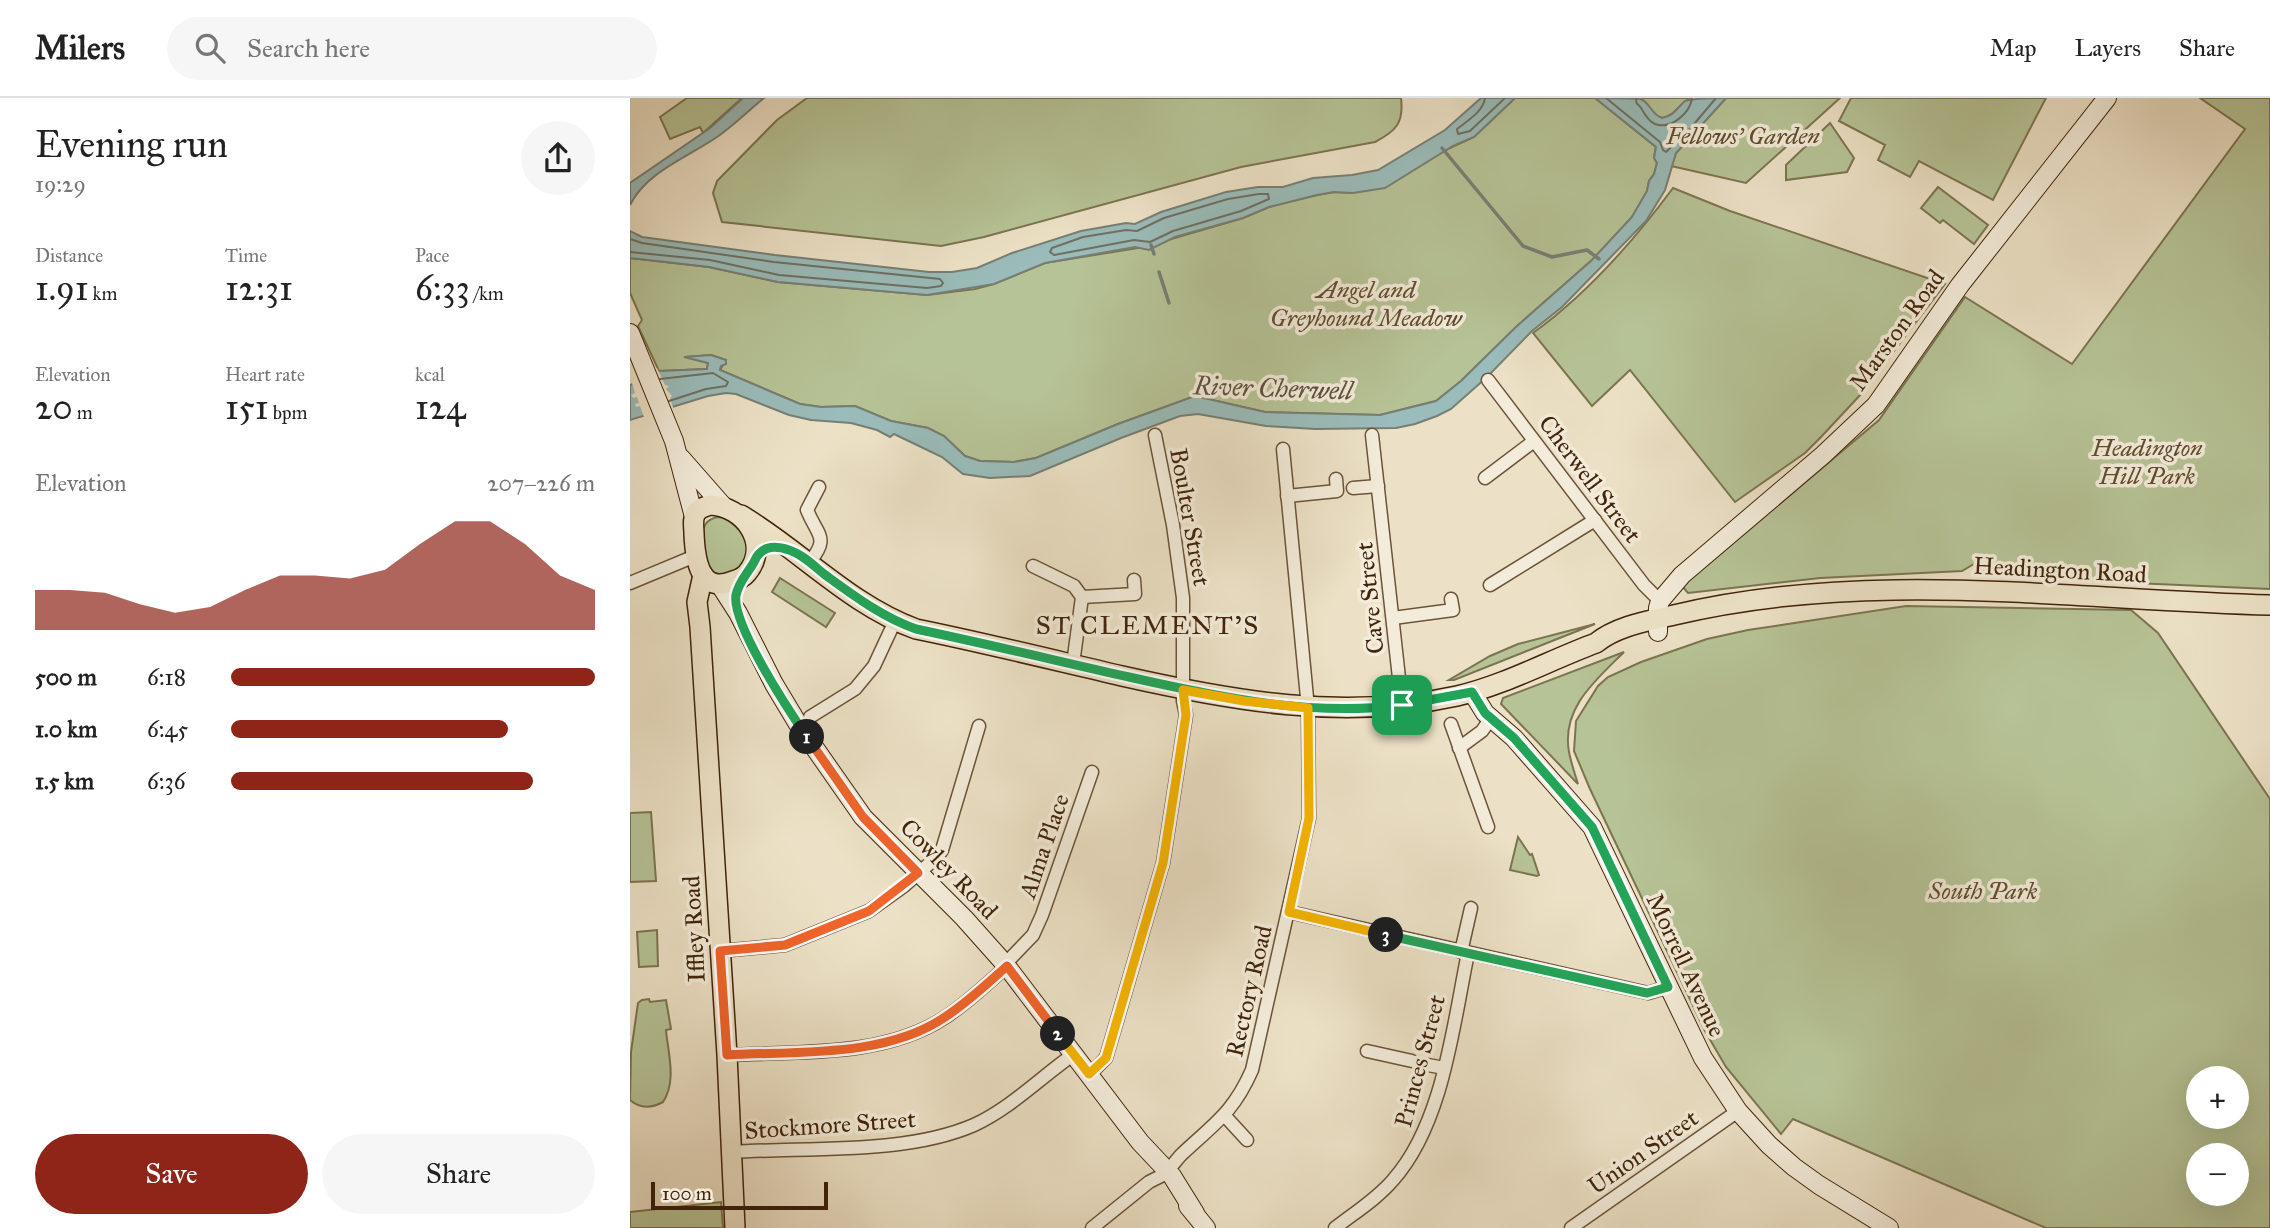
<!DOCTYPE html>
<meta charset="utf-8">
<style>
:root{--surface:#fff;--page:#f6f6f6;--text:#222;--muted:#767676;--line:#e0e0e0;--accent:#8f2418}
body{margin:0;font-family:"IM FELL Great Primer",serif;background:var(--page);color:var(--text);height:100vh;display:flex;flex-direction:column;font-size:26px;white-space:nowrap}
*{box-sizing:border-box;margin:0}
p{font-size:23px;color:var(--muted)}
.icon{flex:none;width:38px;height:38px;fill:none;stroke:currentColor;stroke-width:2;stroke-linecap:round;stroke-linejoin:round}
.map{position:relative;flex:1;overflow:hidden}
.sheet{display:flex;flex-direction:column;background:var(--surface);width:630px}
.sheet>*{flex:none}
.controls{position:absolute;left:1556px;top:968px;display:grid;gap:14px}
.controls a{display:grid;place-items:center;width:63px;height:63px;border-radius:50%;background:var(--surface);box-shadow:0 7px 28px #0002;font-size:35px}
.scale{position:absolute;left:21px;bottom:18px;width:177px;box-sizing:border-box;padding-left:7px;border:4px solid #42240a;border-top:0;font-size:19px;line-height:24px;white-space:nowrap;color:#42240a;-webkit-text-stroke:5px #f3ecda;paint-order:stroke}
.pin{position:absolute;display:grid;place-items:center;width:60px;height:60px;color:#fff;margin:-30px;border-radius:14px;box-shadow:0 4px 10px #0006}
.km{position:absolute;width:35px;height:35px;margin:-18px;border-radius:50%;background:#222;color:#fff;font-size:19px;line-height:35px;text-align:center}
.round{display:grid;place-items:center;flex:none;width:74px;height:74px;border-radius:37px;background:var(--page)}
.headline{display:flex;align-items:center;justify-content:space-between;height:119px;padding:0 35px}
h1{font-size:38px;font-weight:600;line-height:52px}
.figures{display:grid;grid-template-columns:repeat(3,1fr);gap:10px;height:119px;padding:7px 35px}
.figures div{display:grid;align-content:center}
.figures b{font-size:35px;font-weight:600}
.figures small{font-size:19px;font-weight:400}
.figures p{font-size:19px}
.chart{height:196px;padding:14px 35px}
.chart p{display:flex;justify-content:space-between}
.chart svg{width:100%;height:126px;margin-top:7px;fill:var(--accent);opacity:.7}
.button{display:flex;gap:14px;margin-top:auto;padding:14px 35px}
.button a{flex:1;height:80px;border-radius:42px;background:var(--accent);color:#fff;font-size:28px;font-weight:600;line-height:80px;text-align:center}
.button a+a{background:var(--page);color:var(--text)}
ul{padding:0 35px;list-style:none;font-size:23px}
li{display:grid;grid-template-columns:112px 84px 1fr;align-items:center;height:52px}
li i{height:18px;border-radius:9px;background:var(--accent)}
header{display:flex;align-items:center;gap:42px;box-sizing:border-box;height:98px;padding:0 35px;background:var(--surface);border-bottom:2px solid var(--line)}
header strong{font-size:33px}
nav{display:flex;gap:38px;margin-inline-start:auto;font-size:24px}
.search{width:490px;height:63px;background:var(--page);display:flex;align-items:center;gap:18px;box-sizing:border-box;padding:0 24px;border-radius:38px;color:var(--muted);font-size:26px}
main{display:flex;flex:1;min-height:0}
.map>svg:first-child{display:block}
.green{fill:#b6c396;stroke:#7c7450;stroke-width:2;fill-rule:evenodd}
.water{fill:#9abcba;stroke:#777f74;stroke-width:2}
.pier{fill:#ece1c6}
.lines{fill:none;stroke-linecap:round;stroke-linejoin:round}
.shore{stroke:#6e7062;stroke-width:2}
.stream{stroke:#777f74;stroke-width:3.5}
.street-casing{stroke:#6c5339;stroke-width:15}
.secondary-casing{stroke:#42240a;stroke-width:20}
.primary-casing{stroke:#42240a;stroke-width:22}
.street{stroke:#f3ecda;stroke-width:12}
.secondary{stroke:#f3ecda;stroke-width:18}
.primary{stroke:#ece1c6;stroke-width:19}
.split-1-casing{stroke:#fff;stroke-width:14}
.split-2-casing{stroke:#fff;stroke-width:14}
.split-3-casing{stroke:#fff;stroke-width:14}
.split-4-casing{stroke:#fff;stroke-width:14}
.split-1{stroke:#22a559;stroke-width:9}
.split-2{stroke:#f0652b;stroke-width:9}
.split-3{stroke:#f5b400;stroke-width:9}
.split-4{stroke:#22a559;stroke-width:9}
.labels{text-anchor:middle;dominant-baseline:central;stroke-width:7;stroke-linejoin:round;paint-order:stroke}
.park-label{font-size:24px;font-style:italic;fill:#5f4c2d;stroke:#f3ecda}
.street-label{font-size:24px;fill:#42240a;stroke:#f3ecda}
.water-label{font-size:26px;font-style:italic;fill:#5c523f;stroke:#f3ecda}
.neighbourhood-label{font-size:26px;letter-spacing:2px;fill:#42240a;stroke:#f3ecda}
</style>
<header>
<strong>Milers</strong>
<div class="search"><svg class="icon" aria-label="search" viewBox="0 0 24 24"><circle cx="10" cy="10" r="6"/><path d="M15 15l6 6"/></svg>Search here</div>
<nav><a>Map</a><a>Layers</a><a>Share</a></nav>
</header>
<main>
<section class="sheet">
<div class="headline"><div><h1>Evening run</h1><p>19:29</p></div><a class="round"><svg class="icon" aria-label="share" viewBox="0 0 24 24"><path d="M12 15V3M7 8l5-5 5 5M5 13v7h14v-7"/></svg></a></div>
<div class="figures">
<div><p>Distance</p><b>1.91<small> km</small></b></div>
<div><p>Time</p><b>12:31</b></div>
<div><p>Pace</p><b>6:33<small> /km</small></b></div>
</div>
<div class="figures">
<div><p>Elevation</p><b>20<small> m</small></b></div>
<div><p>Heart rate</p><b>151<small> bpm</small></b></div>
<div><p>kcal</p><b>124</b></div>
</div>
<div class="chart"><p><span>Elevation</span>207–226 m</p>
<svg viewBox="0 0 160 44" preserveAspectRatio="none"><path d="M0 44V30L10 30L20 31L30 35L40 38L50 36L60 30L70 25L80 25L90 26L100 23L110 14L120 6L130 6L140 14L150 25L160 30V44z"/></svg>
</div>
<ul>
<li><b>500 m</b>6:18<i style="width:100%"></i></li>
<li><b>1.0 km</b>6:45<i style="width:76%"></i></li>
<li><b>1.5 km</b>6:36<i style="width:83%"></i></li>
</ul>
<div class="button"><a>Save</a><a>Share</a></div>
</section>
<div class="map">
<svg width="1640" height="1130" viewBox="0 0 1640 1130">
<rect width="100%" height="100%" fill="#ece1c6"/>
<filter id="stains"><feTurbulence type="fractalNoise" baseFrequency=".00286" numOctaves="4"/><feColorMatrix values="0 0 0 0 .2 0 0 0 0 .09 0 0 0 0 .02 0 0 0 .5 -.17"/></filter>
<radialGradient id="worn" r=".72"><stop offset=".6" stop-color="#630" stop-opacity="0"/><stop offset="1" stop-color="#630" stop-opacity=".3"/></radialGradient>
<!-- green -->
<g class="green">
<polygon points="57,0 112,0 73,35 70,29 40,41 30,19"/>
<path d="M 177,0 L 771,0 C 774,25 766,33 745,44 L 611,69 L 354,139 L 311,148 L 92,124 L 83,95 L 87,83 L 147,22 Z"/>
<polygon points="885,0 965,0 1026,49 1024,59 1027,65 1024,76 1019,83 1017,93 1002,119 962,162 886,229 831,283 806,303 750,317 635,314 565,298 488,326 406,360 384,364 350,363 335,358 314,338 298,330 261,323 225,308 191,309 170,306 90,272 96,262 81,257 57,259 78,265 77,271 29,273 8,228 12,222 0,195 0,160 79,169 148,184 297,197 345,191 364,186 415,165 514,149 613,120 639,109 687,97 704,94 723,95 844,39"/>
<path d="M 1010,0 L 1061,0 C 1050,5 1045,18 1032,20 C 1021,17 1018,7 1010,0 Z"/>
<polygon points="1096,0 1210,0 1116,85 1041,68 1046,55"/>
<polygon points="1221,0 1416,0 1363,102 1289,63 1280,79 1248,62 1255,47 1209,23"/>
<polygon points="1570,0 1640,0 1640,491 1504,485 1353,473 1344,466 1332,473 1190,480 1058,495 1052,488 1249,322 1335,199 1442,266 1615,31"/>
<polygon points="1200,25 1224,60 1217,74 1156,82 1156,67"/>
<polygon points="1308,89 1358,127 1344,146 1313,122 1310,125 1291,110"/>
<path d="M 1043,90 L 1100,113 L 1315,186 L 1232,295 L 1191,339 L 1175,355 L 1105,404 L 1000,272 L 962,308 L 903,235 C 957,196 1003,144 1043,90 Z"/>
<path d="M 89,419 C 106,420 111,431 121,443 L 114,469 C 100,475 91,481 77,471 C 74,453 63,422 89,419 Z"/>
<polygon points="150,480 205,515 196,529 142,494"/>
<path d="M 1276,508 L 1501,512 L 1528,535 L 1640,701 L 1640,1130 L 1416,1130 L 1163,1021 L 1151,1036 L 1096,969 L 1075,933 L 960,691 L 944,653 L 946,623 L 968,588 L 978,579 L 1011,564 L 1077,541 L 1118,532 ZM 1568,980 L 1606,980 L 1606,1018 L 1568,1018 ZM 1568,1057 L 1606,1057 L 1606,1096 L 1568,1096 Z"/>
<polygon points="965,526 824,582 819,582 860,558 888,546"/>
<path d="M 994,554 C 966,582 931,610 939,654 C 941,665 945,676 948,686 L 871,606 L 873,600 Z"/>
<polygon points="21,714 26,783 0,784 0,715"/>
<polygon points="888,739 900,757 902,756 909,777 907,778 880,772"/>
<polygon points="27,832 28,868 9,869 7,834"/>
<path d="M 19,901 L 20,904 L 36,902 L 41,931 L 36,932 C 38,955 47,983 33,1004 C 22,1010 10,1011 0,1002 L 1,954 L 8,905 L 12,902 Z"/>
<polygon points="91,1104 93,1130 0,1130 0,1114"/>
</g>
<!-- water -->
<g class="water">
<path d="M 113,0 L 134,0 C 118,13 103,28 87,39 C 58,59 16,74 0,107 L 0,85 L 80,30 Z"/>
<polygon points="851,0 885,0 844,39 823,48 755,90 723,95 704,94 687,97 639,109 613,120 545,139 519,152 505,149 415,165 364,186 297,197 148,184 79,169 0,160 0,133 12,139 145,157 299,174 322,174 347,170 382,155 451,133 496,125 505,126 531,114 596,94 628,89 653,89 683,80 722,77 748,72 815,32"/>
<path d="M 965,0 C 978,0 1000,0 1011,1 C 1021,6 1021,16 1032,20 C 1044,18 1047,10 1055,3 C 1063,0 1086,0 1096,0 L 1046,55 L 1035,92 L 1016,123 L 932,209 L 902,233 L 857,279 L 821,311 L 807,318 L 785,326 L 766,330 L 685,331 L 636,328 L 568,316 L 550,318 L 491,340 L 400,378 L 360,380 L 333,376 L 312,359 L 264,336 L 260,339 L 247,332 L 221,325 L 181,322 L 159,317 L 106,296 L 96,295 L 78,298 L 0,322 L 0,288 L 2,286 L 29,273 L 77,271 L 78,265 L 54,259 L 81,257 L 96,262 L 96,266 L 91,268 L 90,272 L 170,306 L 191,309 L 225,308 L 261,323 L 298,330 L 314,338 L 335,358 L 350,363 L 384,364 L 406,360 L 488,326 L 565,298 L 635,314 L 750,317 L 806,303 L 831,283 L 886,229 L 962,162 L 1002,119 L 1017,93 L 1019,83 L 1024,76 L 1027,65 L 1024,60 L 1026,49 Z"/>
</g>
<!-- pier -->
<polygon class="pier" points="27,270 35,287 39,288 36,291 42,298 40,300 44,312 15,322 10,308 6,309 5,306 9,305 7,299 3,300 1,297 5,295 1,282"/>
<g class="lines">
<!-- shore -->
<g class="shore">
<path d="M 855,0 C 853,14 837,23 827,31 L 828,36 L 840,33 L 875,0"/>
<polyline points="976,0 1030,44 1033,52 1036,54 1059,32 1086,0"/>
<path d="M 1006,0 C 1007,9 1005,2 1011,10 C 1015,16 1017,22 1025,26 C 1041,32 1060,15 1062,0"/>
<polygon points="629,96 638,96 639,101 611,113 543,133 520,144 504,142 424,157 420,154 422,150 453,139 496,132 507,133 534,120 598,101"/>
<polyline points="0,141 12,145 144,164 310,181 313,185 311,188 297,190 149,177 80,162 0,154"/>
<polyline points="30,281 83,275 98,284 96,288 76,291 39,303"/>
</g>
<!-- stream -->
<g class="stream">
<polyline points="812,50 893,148 922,159 957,152 969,161"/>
<polyline points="521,147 524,156"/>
<polyline points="529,174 539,205"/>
</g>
<defs>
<g id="street">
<polyline points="858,282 1014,487 1030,503"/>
<polyline points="742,337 772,607"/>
<polyline points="855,380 904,343"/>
<polyline points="723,390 748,388"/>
<polyline points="657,398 707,393 706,381"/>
<path d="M 179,465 C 200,439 188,439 177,412 L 189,389"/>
<polyline points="403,468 444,488 452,499 443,566"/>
<polyline points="0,485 65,458"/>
<polyline points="860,487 965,422"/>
<polyline points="452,499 505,496 504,482"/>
<polyline points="763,520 823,512 821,501"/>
<polyline points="180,619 225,591 244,568 265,523"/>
<polyline points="821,626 858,729"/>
<polyline points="829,650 852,633 861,620"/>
<polyline points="659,814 1018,895 1038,889"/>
<polyline points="90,853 155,847 239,813 274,788 308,758 312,752 349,628"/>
<polyline points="831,854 841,810"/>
<polyline points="375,866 403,837 412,817 462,674"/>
<polyline points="737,953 782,963"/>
<path d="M 97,957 C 168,953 252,960 314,920 C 336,906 357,886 377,868"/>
<polyline points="798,967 814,970"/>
<polyline points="459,977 476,960 533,765 556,617 553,603 553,500 543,427 525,337"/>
<polyline points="595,1018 617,1042"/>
<path d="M 102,1054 C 177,1049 275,1057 344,1027 C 381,1010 411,979 444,956"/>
<path d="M 538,1072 C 543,1067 547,1061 552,1056 C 585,1025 603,1015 622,972 L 679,720 L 678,610 L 653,351"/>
<polyline points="462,1130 519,1084 531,1078"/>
<path d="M 705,1130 C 724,1115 747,1101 763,1082 C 813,1026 823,928 838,855"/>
<polyline points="941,1130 1108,1013"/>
</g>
<g id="secondary">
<polyline points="0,235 44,343 64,419"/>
<polyline points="51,360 94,409"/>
<polyline points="90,487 108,515 144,586 168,626 233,719 334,820 375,866 510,1044 542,1078 565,1115"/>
<polyline points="1028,534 1028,510 1030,503 1052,477 1193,357 1246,307 1330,187 1477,0"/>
<polyline points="842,594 855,615 884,640 962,729 1073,960 1108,1013 1139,1047 1164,1069 1189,1087 1259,1130"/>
<polyline points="558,1108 576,1130"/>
</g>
<g id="primary">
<path d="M 80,407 C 114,408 141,446 117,475 C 113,480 109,481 103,483 C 69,497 65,460 64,436 C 64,429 62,421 66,415 C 69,410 74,409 80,407 Z"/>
<path d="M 111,417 C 170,452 220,507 286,531 C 355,545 423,562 492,578 C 603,603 714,623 827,598 C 875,587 920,562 966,545 C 987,528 1018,523 1044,517 C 1240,470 1442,502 1640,507"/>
<polyline points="73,477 67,504 70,529 97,957 105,1130"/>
</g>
</defs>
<!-- street casing -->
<use href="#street" class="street-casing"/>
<!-- secondary casing -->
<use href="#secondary" class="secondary-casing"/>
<!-- primary casing -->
<use href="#primary" class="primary-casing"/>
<!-- street -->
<use href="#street" class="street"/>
<!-- secondary -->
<use href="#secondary" class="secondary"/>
<!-- primary -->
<use href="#primary" class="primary"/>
</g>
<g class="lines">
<defs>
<path id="split-1" d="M 177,639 C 159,613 101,525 106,497 C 109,483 118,475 124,464 C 131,448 143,447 159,452 C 172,456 184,468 194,476 C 223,497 252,519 286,531 C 357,546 428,563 499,579 C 588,599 680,619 772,607"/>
<path id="split-2" d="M 177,639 L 233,719 L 288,775 L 239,813 L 155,847 L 90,853 L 97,957 C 166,953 255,960 315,919 C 337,905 357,886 377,868 L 428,936"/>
<polyline id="split-3" points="428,936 459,976 476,960 533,765 556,617 553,592 614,603 678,610 679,720 659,814 756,837"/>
<polyline id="split-4" points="756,837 1017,895 1038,889 962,729 884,640 855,615 842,594 772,607"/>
</defs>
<!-- split-1 casing -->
<use href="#split-1" class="split-1-casing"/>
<!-- split-2 casing -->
<use href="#split-2" class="split-2-casing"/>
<!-- split-3 casing -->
<use href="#split-3" class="split-3-casing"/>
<!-- split-4 casing -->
<use href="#split-4" class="split-4-casing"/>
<!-- split-1 -->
<use href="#split-1" class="split-1"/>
<!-- split-2 -->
<use href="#split-2" class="split-2"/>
<!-- split-3 -->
<use href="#split-3" class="split-3"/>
<!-- split-4 -->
<use href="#split-4" class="split-4"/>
</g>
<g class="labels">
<!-- park labels -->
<g class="park-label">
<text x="1113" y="38">Fellows' Garden</text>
<text x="736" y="192">Angel and<tspan x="736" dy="28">Greyhound Meadow</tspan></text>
<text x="1517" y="350">Headington<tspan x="1517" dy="28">Hill Park</tspan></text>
<text x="1353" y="793">South Park</text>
</g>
<!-- street labels -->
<g class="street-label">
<text transform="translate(1267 232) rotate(-54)">Marston Road</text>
<text transform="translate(960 381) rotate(53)">Cherwell Street</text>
<text transform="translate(560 419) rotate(80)">Boulter Street</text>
<text transform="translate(1430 472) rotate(3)">Headington Road</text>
<text transform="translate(740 500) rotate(-96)">Cave Street</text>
<text transform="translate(414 748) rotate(-71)">Alma Place</text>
<text transform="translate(319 771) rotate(46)">Cowley Road</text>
<text transform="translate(64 831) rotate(-93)">Iffley Road</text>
<text transform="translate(1056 867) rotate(65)">Morrell Avenue</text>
<text transform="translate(619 893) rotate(-77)">Rectory Road</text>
<text transform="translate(790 963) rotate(-75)">Princes Street</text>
<text transform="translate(200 1027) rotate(-4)">Stockmore Street</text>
<text transform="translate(1013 1054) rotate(-35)">Union Street</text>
</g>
<!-- water labels -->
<g class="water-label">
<text transform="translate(643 290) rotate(2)">River Cherwell</text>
</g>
<!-- neighbourhood labels -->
<g class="neighbourhood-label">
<text x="518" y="527">ST CLEMENT'S</text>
</g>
</g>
<rect width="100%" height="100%" filter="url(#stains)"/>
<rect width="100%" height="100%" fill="url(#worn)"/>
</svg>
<div class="controls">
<a>+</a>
<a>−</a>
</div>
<div class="scale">100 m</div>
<div class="pin" style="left:772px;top:607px;background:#1e9e55"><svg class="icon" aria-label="arrive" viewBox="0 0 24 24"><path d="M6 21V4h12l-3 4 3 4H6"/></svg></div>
<b class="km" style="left:177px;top:639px">1</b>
<b class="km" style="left:428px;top:936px">2</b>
<b class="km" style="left:756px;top:837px">3</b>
</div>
</main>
